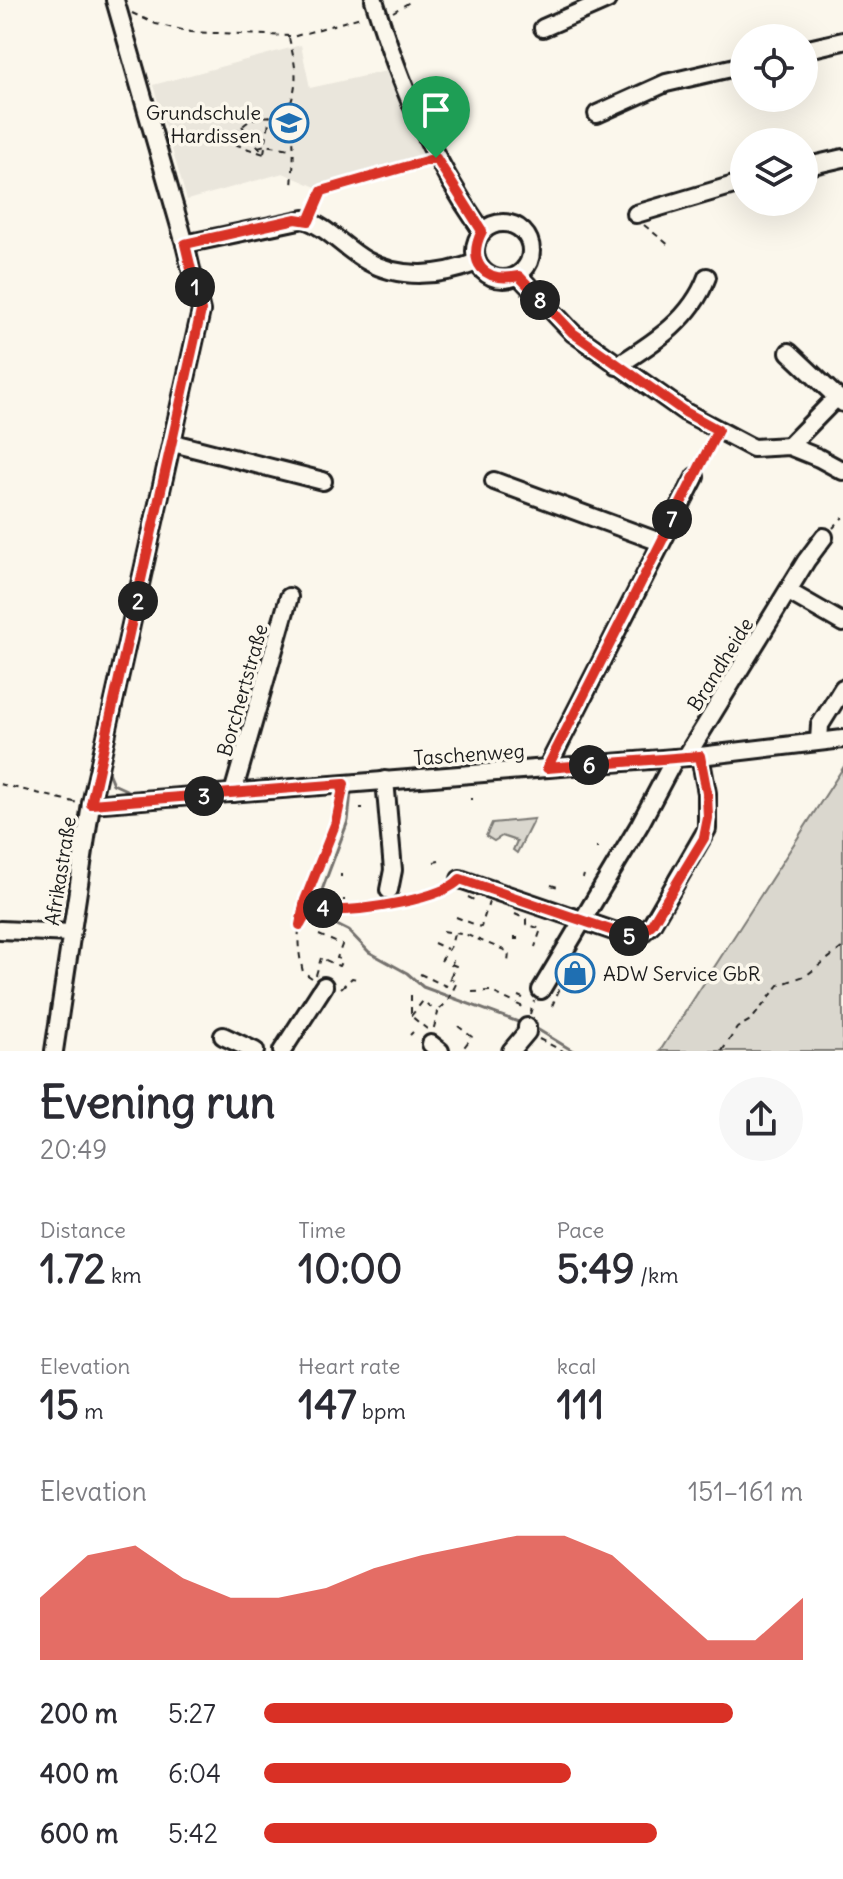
<!DOCTYPE html>
<meta charset="utf-8">
<style>
:root{--surface:#fff;--page:#f7f7f7;--text:#2b2b33;--muted:#7c7c81;--accent:#d93025}
body{margin:0;font-family:Delius,sans-serif;background:var(--page);color:var(--text);height:100vh;display:flex;flex-direction:column;font-size:30px;white-space:nowrap}
*{box-sizing:border-box;margin:0}
p{font-size:26px;color:var(--muted)}
.icon{flex:none;width:44px;height:44px;fill:none;stroke:currentColor;stroke-width:2;stroke-linecap:round;stroke-linejoin:round}
.map{position:relative;height:1051px;overflow:hidden}
.drawer{display:flex;flex-direction:column;background:var(--surface);flex:1}
.drawer>*{flex:none}
.fabs{position:absolute;left:730px;top:24px;display:grid;gap:16px}
.fabs a{display:grid;place-items:center;width:88px;height:88px;border-radius:50%;background:var(--surface);box-shadow:0 8px 32px #0002;font-size:40px}
.pin{position:absolute;display:grid;place-items:center;width:68px;height:68px;color:#fff;margin:-82px -34px;border-radius:50% 50% 50% 0;rotate:-45deg;box-shadow:0 0 8px #0007}
.pin .icon{rotate:45deg}
.km{position:absolute;width:40px;height:40px;margin:-20px;border-radius:50%;background:#222;color:#fff;font-size:22px;line-height:40px;text-align:center}
.round{display:grid;place-items:center;flex:none;width:84px;height:84px;border-radius:42px;background:var(--page)}
.overview{display:flex;align-items:center;justify-content:space-between;height:136px;padding:0 40px}
h1{font-size:44px;font-weight:700;line-height:60px}
.figures{display:grid;grid-template-columns:repeat(3,1fr);gap:12px;height:136px;padding:8px 40px}
.figures div{display:grid;align-content:center}
.figures b{font-size:40px;font-weight:700}
.figures small{font-size:22px;font-weight:400}
.figures p{font-size:22px}
.chart{height:224px;padding:16px 40px}
.chart p{display:flex;justify-content:space-between}
.chart svg{width:100%;height:144px;margin-top:8px;fill:var(--accent);opacity:.7}
ul{padding:0 40px;list-style:none;font-size:26px}
li{display:grid;grid-template-columns:128px 96px 1fr;align-items:center;height:60px}
li i{height:20px;border-radius:10px;background:var(--accent)}
.map>svg:first-child{display:block}
.built{fill:#eae6dc}
.green{fill:#dad7ce;stroke:#7b7a75;stroke-width:2}
.lines{fill:none;stroke-linecap:round;stroke-linejoin:round}
.stream{stroke:#74726e;stroke-width:3}
.minor-casing{stroke:#1c1c1c;stroke-width:22}
.path{stroke:#1c1c1c;stroke-width:2;stroke-dasharray:6 6;stroke-linecap:butt}
.minor{stroke:#fbf7ec;stroke-width:16}
.route-casing{stroke:#fff;stroke-width:16}
.route{stroke:#d93025;stroke-width:10}
.labels{text-anchor:middle;dominant-baseline:central;stroke-width:7;stroke-linejoin:round;paint-order:stroke}
.poi-label{font-size:20px;fill:#1c1c1c;stroke:#fbf7ec;text-anchor:end}
.street-label{font-size:20px;fill:#1c1c1c;stroke:#fbf7ec}
</style>
<div class="map">
<svg width="843" height="1051" viewBox="0 0 843 1051">
<rect width="100%" height="100%" fill="#fbf7ec"/>
<filter id="ink" filterUnits="userSpaceOnUse"><feTurbulence type="fractalNoise" baseFrequency=".0125" numOctaves="2"/><feDisplacementMap in="SourceGraphic" scale="16" xChannelSelector="R" yChannelSelector="G"/><feConvolveMatrix kernelMatrix="1 2 1 2 8 2 1 2 1" color-interpolation-filters="sRGB"/></filter>
<g filter="url(#ink)">
<!-- built -->
<polygon class="built" points="301,45 310,88 391,70 429,157 318,188 283,173 187,200 153,85"/>
<!-- green -->
<g class="green">
<polygon points="843,768 843,1051 660,1051"/>
<polygon points="534,819 517,853 513,850 517,841 502,836 494,841 486,836 492,823"/>
</g>
<g class="lines">
<!-- stream -->
<g class="stream">
<polyline points="108,772 113,784 133,793"/>
<polyline points="316,906 348,821 351,791"/>
<polyline points="317,911 323,918 349,931 369,952 407,973 423,987 521,1023"/>
<polyline points="532,1026 573,1051"/>
</g>
<defs>
<g id="minor">
<path d="M 374,0 C 401,87 430,156 482,231"/>
<polyline points="543,28 607,0"/>
<polyline points="804,50 843,41"/>
<polyline points="597,114 666,83 744,65"/>
<polyline points="804,167 843,158"/>
<polyline points="636,214 744,182"/>
<circle cx="503" cy="251" r="28"/>
<path d="M 185,244 L 304,219 C 329,228 345,249 367,261 C 401,280 442,276 477,262"/>
<polyline points="519,276 573,333 685,412 753,448 789,446 819,458 843,471"/>
<polyline points="789,352 843,403"/>
<path d="M 617,366 C 653,343 691,320 707,277"/>
<polyline points="173,443 323,481"/>
<polyline points="789,446 837,397"/>
<polyline points="494,481 660,542"/>
<polyline points="789,592 843,623"/>
<polyline points="819,741 820,725 843,688"/>
<polyline points="686,757 806,561 824,537"/>
<polyline points="547,768 695,477"/>
<polyline points="385,780 393,870 389,890"/>
<polyline points="233,793 289,597"/>
<polyline points="91,804 700,756 843,739"/>
<polyline points="460,879 628,936 641,934 652,924 707,829 707,793 700,756"/>
<polyline points="0,930 71,933"/>
<polyline points="541,990 640,824 675,758"/>
<polyline points="223,1036 255,1051"/>
<polyline points="431,1044 440,1051"/>
<polyline points="54,1051 91,804 201,311 185,244 115,0"/>
<polyline points="282,1051 324,986"/>
<polyline points="511,1051 527,1032 527,1027"/>
</g>
</defs>
<!-- minor casing -->
<use href="#minor" class="minor-casing"/>
<!-- path -->
<g class="path">
<polyline points="393,12 413,0"/>
<polyline points="132,13 156,24 191,32 290,36"/>
<path d="M 287,114 C 299,82 297,71 289,38 L 364,16"/>
<path d="M 242,126 L 264,154 L 228,142 C 250,116 253,116 287,116 C 297,135 293,167 292,188"/>
<polyline points="258,147 265,145 291,149"/>
<polyline points="264,153 270,116"/>
<polyline points="314,210 322,191 423,162"/>
<polyline points="644,225 670,246"/>
<polyline points="701,465 712,442"/>
<polyline points="833,528 843,517"/>
<polyline points="0,784 78,803"/>
<polyline points="470,799 473,799"/>
<polyline points="360,808 363,808"/>
<polyline points="597,849 597,847"/>
<polyline points="434,862 439,861"/>
<polyline points="341,874 341,877"/>
<polyline points="583,878 584,875"/>
<polyline points="551,885 558,887"/>
<polyline points="468,897 476,901"/>
<polyline points="344,899 344,901"/>
<polyline points="397,904 449,888"/>
<polyline points="515,914 526,919 526,924 541,929 535,947"/>
<polyline points="456,917 481,927 489,902"/>
<path d="M 301,923 C 309,879 333,840 341,797"/>
<polyline points="443,931 467,935 509,952 508,963"/>
<polyline points="319,935 342,945 337,958 342,960 339,966 321,958"/>
<polyline points="515,940 515,936"/>
<polyline points="517,940 517,937"/>
<polyline points="434,943 447,949"/>
<polyline points="441,961 451,946 454,934"/>
<polyline points="451,966 455,955"/>
<polyline points="420,974 446,986 450,978 457,982 447,1002 437,1012"/>
<polyline points="316,975 321,958"/>
<polyline points="450,977 456,966 451,964"/>
<path d="M 312,978 L 303,972 C 299,955 291,916 315,908 C 321,906 328,910 334,910 C 351,911 383,908 396,902"/>
<polyline points="341,988 352,978 357,979"/>
<polyline points="472,992 490,991 523,1007"/>
<polyline points="411,995 411,1016 427,1029"/>
<polyline points="518,996 523,998"/>
<polyline points="552,1006 562,983"/>
<polyline points="530,1014 534,1001"/>
<polyline points="411,1016 423,1001 438,1013 433,1031"/>
<polyline points="458,1026 472,1037 461,1051"/>
<polyline points="410,1035 413,1032"/>
<polyline points="539,1039 563,1051"/>
<polyline points="722,1051 737,1028 752,1019 779,985 807,975 843,947"/>
</g>
<!-- minor -->
<use href="#minor" class="minor"/>
</g>
</g>
<g class="lines" filter="url(#ink)">
<defs>
<path id="route" d="M 436,158 L 482,231 C 466,263 484,283 519,276 L 573,333 L 685,412 L 718,430 L 547,768 L 700,756 L 707,793 L 708,818 L 704,838 L 652,924 L 641,934 L 628,936 L 460,879 C 443,899 362,911 335,910 C 329,910 323,907 317,908 C 308,910 304,918 300,925 L 305,900 L 336,822 L 344,784 L 91,804 L 201,311 L 185,244 L 296,219 L 309,221 L 322,191 Z"/>
</defs>
<!-- route casing -->
<use href="#route" class="route-casing"/>
<!-- route -->
<use href="#route" class="route"/>
</g>
<!-- icons -->
<defs>
<symbol id="school-ring" viewBox="-11 -11 22 22"><circle r="9.5" fill="#fbf7ec" stroke="#1f6fb2" stroke-width="1.5"/><path d="M0-5L7-2L0 1L-7-2ZM-4 1L0 2.5L4 1V4Q0 6-4 4Z" fill="#1f6fb2"/></symbol>
<symbol id="shop-ring" viewBox="-11 -11 22 22"><circle r="9.5" fill="#fbf7ec" stroke="#1f6fb2" stroke-width="1.5"/><path d="M-5-2.5h2.3a2.7 3.5 0 0 1 5.4 0H5L5.5 6h-11ZM-1.5-2.5h3a1.5 2.3 0 0 0-3 0Z" fill="#1f6fb2"/></symbol>
</defs>
<g fill-rule="evenodd">
<use href="#school-ring" x="267" y="101" width="44" height="44"/>
<use href="#shop-ring" x="553" y="951" width="44" height="44"/>
</g>
<g class="labels">
<!-- poi labels -->
<g class="poi-label">
<text x="261" y="112">Grundschule<tspan x="261" dy="23">Hardissen</tspan></text>
<text x="603" y="973" text-anchor="start">ADW Service GbR</text>
</g>
<!-- street labels -->
<g class="street-label">
<text transform="translate(720 664) rotate(-58)">Brandheide</text>
<text transform="translate(242 690) rotate(-74)">Borchertstraße</text>
<text transform="translate(469 754) rotate(-4)">Taschenweg</text>
<text transform="translate(60 871) rotate(-81)">Afrikastraße</text>
</g>
</g>
</svg>
<div class="fabs">
<a><svg class="icon" aria-label="locate" viewBox="0 0 24 24"><circle cx="12" cy="12" r="6"/><path d="M12 2v4M12 18v4M2 12h4M18 12h4"/></svg></a>
<a><svg class="icon" aria-label="layers" viewBox="0 0 24 24"><path d="M12 4l9 5-9 5-9-5zM3 14l9 5 9-5"/></svg></a>
</div>
<div class="pin" style="left:436px;top:158px;background:#1e9e55"><svg class="icon" aria-label="arrive" viewBox="0 0 24 24"><path d="M6 21V4h12l-3 4 3 4H6"/></svg></div>
<b class="km" style="left:195px;top:287px">1</b>
<b class="km" style="left:138px;top:601px">2</b>
<b class="km" style="left:204px;top:796px">3</b>
<b class="km" style="left:323px;top:908px">4</b>
<b class="km" style="left:629px;top:936px">5</b>
<b class="km" style="left:589px;top:765px">6</b>
<b class="km" style="left:672px;top:519px">7</b>
<b class="km" style="left:540px;top:300px">8</b>
</div>
<section class="drawer">
<div class="overview"><div><h1>Evening run</h1><p>20:49</p></div><a class="round"><svg class="icon" aria-label="share" viewBox="0 0 24 24"><path d="M12 15V3M7 8l5-5 5 5M5 13v7h14v-7"/></svg></a></div>
<div class="figures">
<div><p>Distance</p><b>1.72<small> km</small></b></div>
<div><p>Time</p><b>10:00</b></div>
<div><p>Pace</p><b>5:49<small> /km</small></b></div>
</div>
<div class="figures">
<div><p>Elevation</p><b>15<small> m</small></b></div>
<div><p>Heart rate</p><b>147<small> bpm</small></b></div>
<div><p>kcal</p><b>111</b></div>
</div>
<div class="chart"><p><span>Elevation</span>151–161 m</p>
<svg viewBox="0 0 160 44" preserveAspectRatio="none"><path d="M0 44V25L10 12L20 9L30 19L40 25L50 25L60 22L70 16L80 12L90 9L100 6L110 6L120 12L130 25L140 38L150 38L160 25V44z"/></svg>
</div>
<ul>
<li><b>200 m</b>5:27<i style="width:87%"></i></li>
<li><b>400 m</b>6:04<i style="width:57%"></i></li>
<li><b>600 m</b>5:42<i style="width:73%"></i></li>
</ul>
</section>
